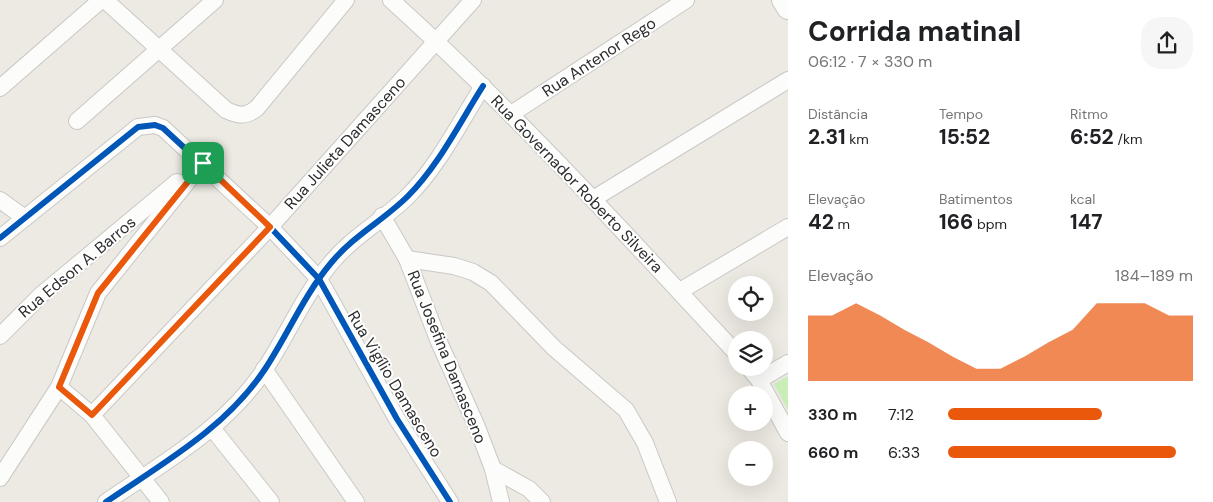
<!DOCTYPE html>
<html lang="pt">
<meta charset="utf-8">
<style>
:root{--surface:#fff;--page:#f6f6f6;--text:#202124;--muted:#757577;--accent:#ea580c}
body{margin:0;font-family:"DM Sans",sans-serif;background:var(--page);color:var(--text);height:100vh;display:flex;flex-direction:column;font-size:19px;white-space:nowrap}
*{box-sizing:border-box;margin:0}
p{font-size:16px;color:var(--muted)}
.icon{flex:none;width:28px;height:28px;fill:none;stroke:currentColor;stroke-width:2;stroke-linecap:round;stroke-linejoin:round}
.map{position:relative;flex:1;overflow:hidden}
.side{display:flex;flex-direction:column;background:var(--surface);width:425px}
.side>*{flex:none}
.fabs{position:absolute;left:728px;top:276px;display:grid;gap:10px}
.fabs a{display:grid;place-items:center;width:45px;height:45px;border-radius:50%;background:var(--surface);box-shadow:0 5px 20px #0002;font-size:25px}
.pin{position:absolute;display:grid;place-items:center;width:42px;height:42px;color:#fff;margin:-21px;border-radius:10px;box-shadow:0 2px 8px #0006}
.round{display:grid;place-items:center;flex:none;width:52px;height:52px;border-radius:20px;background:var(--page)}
.head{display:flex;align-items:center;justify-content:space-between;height:85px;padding:0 20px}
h1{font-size:28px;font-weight:700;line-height:38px}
.metrics{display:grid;grid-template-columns:repeat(3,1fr);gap:8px;height:85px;padding:5px 20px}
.metrics div{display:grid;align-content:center}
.metrics b{font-size:21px;font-weight:700}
.metrics small{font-size:14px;font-weight:400}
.metrics p{font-size:14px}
.chart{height:140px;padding:10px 20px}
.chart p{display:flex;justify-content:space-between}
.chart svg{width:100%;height:90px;margin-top:5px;fill:var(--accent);opacity:.7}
ul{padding:0 20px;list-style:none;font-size:16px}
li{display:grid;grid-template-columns:80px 60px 1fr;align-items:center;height:38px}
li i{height:12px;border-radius:6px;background:var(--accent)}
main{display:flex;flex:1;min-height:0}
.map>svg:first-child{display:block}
.pitch{fill:#c9eeb7}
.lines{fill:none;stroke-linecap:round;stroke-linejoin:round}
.street-casing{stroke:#c9c8c7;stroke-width:18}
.secondary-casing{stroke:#c9c8c7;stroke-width:24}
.street{stroke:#fcfcfb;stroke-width:16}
.secondary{stroke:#fcfcfb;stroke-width:22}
.cycleway-casing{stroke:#fff;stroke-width:9}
.cycleway{stroke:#0057b8;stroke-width:6}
.route-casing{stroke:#fff;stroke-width:10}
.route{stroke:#ea580c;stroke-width:6}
.labels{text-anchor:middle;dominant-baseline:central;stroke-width:4;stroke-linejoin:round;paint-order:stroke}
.street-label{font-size:16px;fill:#2d2d2d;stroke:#fff}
</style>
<main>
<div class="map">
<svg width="788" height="502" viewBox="0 0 788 502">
<rect width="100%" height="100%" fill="#eceae2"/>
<!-- pitch -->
<polygon class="pitch" points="788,376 788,410 774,384"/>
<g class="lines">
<defs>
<g id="street">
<path d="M 105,0 L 226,110 C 239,116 246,117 257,108 L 346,0"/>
<path d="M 391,0 C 513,110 624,232 736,353"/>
<polyline points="0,88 101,0"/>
<polyline points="511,114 686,0"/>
<polyline points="77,121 215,0"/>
<polyline points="593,199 788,80"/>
<polyline points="0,200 25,218"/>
<polyline points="382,216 407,259 439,342 477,427 493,469 501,502"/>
<polyline points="0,238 138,127 155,125 163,128 270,227 319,279 397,419 450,502"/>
<polyline points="407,259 454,266 473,272 491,283 554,348 626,410 645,443 668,502"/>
<polyline points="680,291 788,227"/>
<polyline points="0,336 41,295 177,182"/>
<polyline points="749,368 759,380 788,433"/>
<polyline points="264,369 356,502"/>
<polyline points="759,380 788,363"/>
<polyline points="59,387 92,415 161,502"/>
<polyline points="92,415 270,227 473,0"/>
<polyline points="212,428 271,502"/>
<polyline points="493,469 529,489 542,502"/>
<polyline points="0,478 59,387 98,293 200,166"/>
<path d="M 106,502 C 163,463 226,428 265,369 C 288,334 304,295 331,263 C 353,236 384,220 408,196 C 439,165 460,122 483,86"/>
</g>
<polyline id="secondary" points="783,0 788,8"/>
</defs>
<!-- street casing -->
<use href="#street" class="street-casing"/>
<!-- secondary casing -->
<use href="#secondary" class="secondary-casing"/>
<!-- street -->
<use href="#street" class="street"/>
<!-- secondary -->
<use href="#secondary" class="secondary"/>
<defs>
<g id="cycleway">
<polyline points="0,238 138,127 155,125 163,128 270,227 319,279 397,419 450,502"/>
<path d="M 106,502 C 163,463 226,428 265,369 C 288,334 304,295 331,263 C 353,236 384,220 408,196 C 439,165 460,122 483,86"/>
</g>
</defs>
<!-- cycleway casing -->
<use href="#cycleway" class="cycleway-casing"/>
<!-- cycleway -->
<use href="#cycleway" class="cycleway"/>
</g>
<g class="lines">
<defs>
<polygon id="route" points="203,163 270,227 92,415 59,387 98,293"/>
</defs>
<!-- route casing -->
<use href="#route" class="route-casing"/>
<!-- route -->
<use href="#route" class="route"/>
</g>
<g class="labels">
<!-- street labels -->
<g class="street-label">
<text transform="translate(599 57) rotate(-33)">Rua Antenor Rego</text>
<text transform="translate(345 143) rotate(-48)">Rua Julieta Damasceno</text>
<text transform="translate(577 184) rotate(46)">Rua Governador Roberto Silveira</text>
<text transform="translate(77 267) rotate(-40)">Rua Edson A. Barros</text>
<text transform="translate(447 357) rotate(68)">Rua Josefina Damasceno</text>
<text transform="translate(395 384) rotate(59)">Rua Vigílio Damasceno</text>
</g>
</g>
</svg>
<div class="fabs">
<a><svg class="icon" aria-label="locate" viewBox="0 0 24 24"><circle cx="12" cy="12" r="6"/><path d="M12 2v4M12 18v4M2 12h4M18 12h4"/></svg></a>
<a><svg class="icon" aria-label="layers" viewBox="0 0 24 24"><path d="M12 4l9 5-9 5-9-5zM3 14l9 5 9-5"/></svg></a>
<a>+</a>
<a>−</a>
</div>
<div class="pin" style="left:203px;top:163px;background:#1e9e55"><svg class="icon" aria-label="arrive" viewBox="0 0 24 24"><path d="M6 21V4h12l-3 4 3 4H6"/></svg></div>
</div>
<section class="side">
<div class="head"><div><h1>Corrida matinal</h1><p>06:12 · 7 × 330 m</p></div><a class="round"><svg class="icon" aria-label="share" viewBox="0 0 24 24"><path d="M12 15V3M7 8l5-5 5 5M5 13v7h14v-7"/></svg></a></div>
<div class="metrics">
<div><p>Distância</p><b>2.31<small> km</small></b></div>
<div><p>Tempo</p><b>15:52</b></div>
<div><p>Ritmo</p><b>6:52<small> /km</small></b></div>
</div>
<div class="metrics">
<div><p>Elevação</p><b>42<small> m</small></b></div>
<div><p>Batimentos</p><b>166<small> bpm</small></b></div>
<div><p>kcal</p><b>147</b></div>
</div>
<div class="chart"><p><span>Elevação</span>184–189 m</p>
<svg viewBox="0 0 160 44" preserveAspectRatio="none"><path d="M0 44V12L10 12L20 6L30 12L40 19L50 25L60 32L70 38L80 38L90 32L100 25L110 19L120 6L130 6L140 6L150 12L160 12V44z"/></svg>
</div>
<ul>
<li><b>330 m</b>7:12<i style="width:63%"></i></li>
<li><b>660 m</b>6:33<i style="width:93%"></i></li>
</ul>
</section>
</main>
